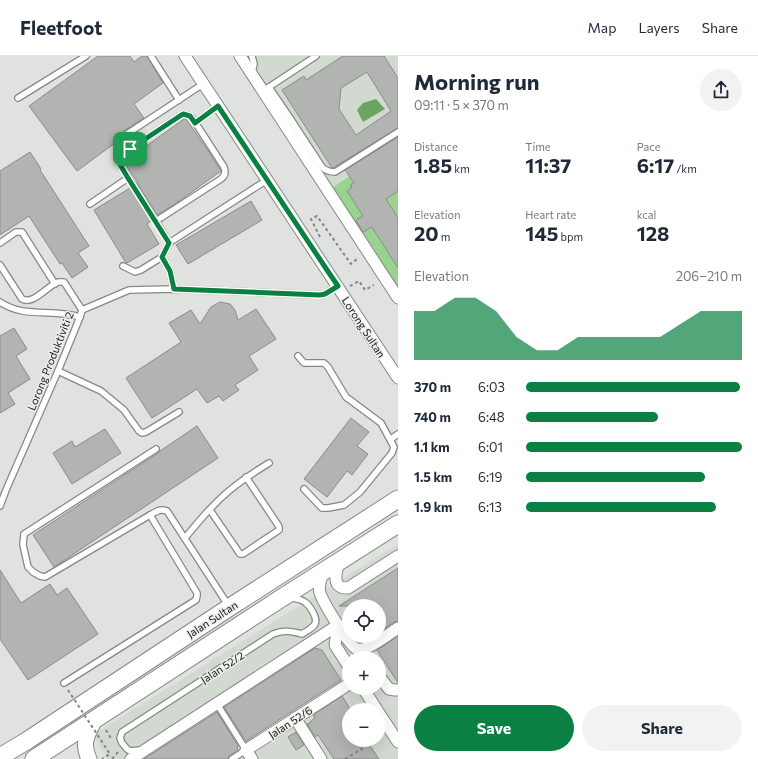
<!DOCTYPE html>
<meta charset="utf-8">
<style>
:root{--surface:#fff;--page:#f2f2f3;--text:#1f2937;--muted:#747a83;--line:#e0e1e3;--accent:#0b8043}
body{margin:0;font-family:Commissioner,sans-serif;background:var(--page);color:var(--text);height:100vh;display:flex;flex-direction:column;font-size:15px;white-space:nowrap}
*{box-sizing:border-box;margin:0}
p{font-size:13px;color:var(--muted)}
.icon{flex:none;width:22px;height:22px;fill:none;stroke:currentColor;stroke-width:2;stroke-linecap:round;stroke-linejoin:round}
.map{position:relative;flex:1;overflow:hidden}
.details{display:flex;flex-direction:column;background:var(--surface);width:360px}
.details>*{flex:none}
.buttons{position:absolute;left:342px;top:543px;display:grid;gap:8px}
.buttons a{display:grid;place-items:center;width:44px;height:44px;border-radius:50%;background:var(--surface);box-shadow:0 4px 16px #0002;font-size:20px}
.pin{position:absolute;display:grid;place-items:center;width:34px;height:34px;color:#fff;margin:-17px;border-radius:8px;box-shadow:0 2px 6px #0006}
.round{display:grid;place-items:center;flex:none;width:42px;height:42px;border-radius:21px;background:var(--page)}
.head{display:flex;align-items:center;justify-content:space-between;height:68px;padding:0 16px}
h1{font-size:22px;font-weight:700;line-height:30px}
.stats{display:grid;grid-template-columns:repeat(3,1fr);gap:6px;height:68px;padding:4px 16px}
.stats div{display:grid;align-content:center}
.stats b{font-size:20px;font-weight:700}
.stats small{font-size:11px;font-weight:400}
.stats p{font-size:11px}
.chart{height:112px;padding:8px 16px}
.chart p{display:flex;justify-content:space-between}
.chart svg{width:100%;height:72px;margin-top:4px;fill:var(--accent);opacity:.7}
.primary-button{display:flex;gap:8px;margin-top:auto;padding:8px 16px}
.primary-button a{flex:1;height:46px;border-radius:24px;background:var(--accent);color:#fff;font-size:16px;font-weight:700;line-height:46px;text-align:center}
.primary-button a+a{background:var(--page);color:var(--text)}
ul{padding:0 16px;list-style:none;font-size:13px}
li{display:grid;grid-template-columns:64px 48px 1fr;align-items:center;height:30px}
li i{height:10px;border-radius:5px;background:var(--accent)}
header{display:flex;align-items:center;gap:24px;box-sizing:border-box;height:56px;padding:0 20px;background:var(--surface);border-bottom:1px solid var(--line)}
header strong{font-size:19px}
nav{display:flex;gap:22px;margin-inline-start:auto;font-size:14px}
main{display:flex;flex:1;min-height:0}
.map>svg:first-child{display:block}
.built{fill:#d1d9d0;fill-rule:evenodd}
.green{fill:#99d38f}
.water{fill:#6ba361}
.building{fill:#b2b4b1;stroke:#898c89;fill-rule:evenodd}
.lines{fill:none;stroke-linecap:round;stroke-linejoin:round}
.lane-casing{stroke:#868886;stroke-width:8}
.street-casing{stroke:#868886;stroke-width:13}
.secondary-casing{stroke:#868886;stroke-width:17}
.primary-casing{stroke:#868886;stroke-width:19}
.path{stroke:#838583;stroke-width:2;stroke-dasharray:3 3;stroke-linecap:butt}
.lane{stroke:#fff;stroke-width:5.5}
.street{stroke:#fff;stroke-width:11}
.secondary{stroke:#fff;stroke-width:15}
.primary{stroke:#fff;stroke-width:17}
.path-bridge{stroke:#838583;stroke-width:2;stroke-dasharray:3 3;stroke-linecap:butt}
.route-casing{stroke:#fff;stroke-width:8}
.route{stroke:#0b8043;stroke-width:5}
.labels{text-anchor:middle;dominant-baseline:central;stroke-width:3;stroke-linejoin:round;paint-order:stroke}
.street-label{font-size:11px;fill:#171817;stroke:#edefec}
</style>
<header>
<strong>Fleetfoot</strong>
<nav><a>Map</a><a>Layers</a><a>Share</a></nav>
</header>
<main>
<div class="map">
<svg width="398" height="703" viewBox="0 0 398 703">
<rect width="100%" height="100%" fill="#dfe2df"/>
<!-- built -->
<g class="built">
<polygon points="244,0 396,0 398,3 398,235"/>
<path d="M 398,488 L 398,703 L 108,703 L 93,679 L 294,553 ZM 349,550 L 379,550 L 379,580 L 349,580 ZM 349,602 L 379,602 L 379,632 L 349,632 ZM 349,654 L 379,654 L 379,684 L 349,684 Z"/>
</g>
<!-- green -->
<polygon class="green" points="398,87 398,231 332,132"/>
<!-- water -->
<polygon class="water" points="376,43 385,53 363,66 357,54 363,47"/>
<!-- building -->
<g class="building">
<polygon points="98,0 130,0 134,6 142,0 147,0 163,27 134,48 144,62 125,74 123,76 122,80 114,86 115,87 77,115 29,50"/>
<path d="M 343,0 L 384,0 L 398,22 L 398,72 L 341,107 L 333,112 L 332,112 L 282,34 L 304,20 L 306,24 ZM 367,16 L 391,55 L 356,79 L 339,53 L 341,32 Z"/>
<polygon points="184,63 186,63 209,96 221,115 175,148 157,159 137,127 138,127 124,106"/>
<polygon points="398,81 398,135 386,143 398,162 398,212 372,171 363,176 356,164 363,160 347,135 352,131 350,129 354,127 345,114"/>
<polygon points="30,96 41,113 40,114 89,190 78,197 88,211 72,222 62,207 60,208 29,160 0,179 0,115"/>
<polygon points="130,132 151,165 147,168 159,188 127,207 126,207 94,154"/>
<polygon points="251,145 262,164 188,208 176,189"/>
<polygon points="220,246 230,248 235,254 238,264 256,253 276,283 249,300 258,314 235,329 239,334 223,345 219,340 207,347 197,333 152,362 126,322 181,286 169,267 191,254 200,268 211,251"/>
<polygon points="14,272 27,293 16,300 30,323 8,337 15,348 0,357 0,280"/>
<polygon points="351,362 369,376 357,390 368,398 352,419 347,415 327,441 304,423"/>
<polygon points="197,370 218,402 54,511 33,479 158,397 160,395"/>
<polygon points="105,373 121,397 72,428 53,397 72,385 75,391"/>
<polygon points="398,512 398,565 394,566 379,577 379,550 339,550"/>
<polygon points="0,514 21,547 50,528 57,539 67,532 98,578 28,624 0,583"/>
<polygon points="398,580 398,627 377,594"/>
<polygon points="315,592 322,594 341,624 246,685 224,651"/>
<polygon points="342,640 349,651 349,684 366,684 379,703 334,703 318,679 315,681 307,668 310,667 310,666 315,662 313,659"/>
<polygon points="217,656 238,690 237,692 238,694 229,700 228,703 144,703"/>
<polygon points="296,676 304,689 296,694 288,681"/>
</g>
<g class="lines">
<defs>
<g id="lane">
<polyline points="151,0 179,44"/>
<polyline points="252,0 254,8 252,16"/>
<polyline points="269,31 290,62"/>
<polyline points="263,35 316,0"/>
<polyline points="18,42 86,0"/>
<polyline points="195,67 218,50"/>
<path d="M 284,67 L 290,62 L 322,111 C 326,115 329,116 335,116 L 398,76"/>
<path d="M 130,93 L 120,100 L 119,107 L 156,165 L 221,123 C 225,120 226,116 224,111 L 193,63 L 190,60 L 183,58 L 130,93 L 126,85 L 127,78 L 203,28"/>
<polyline points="90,148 128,122"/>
<polyline points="156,165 169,187"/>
<polyline points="0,187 16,176 22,176 55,228"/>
<polyline points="162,201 170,215 174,233"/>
<path d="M 0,209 L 22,243 C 34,249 47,230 58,226 C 59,226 63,226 64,226 L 82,254"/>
<polyline points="123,210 135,216 141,214 162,201 169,187 267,124"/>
<path d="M 0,246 C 25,263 53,252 80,261"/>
<polyline points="298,300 304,307 324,307 328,311 346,341 381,367 394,391 392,397 360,436 344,449 328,452 322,452 304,433"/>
<polyline points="58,315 101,335 124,354 139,375 142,377 146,376 179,356"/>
<polyline points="391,383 398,378"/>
<path d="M 156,393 L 24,478 L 23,489 L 28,511 L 33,516 L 40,520 L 45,521 L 150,459 C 156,456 160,452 167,455 L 228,549"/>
<polyline points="0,450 6,434 58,315 80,261 82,254 129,234 174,233 320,239 325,238 337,230"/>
<polyline points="210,454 240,498 243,498 279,474 279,471 278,469 246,421"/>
<path d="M 185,482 C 199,465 213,448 230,434 C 242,424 256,415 269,407"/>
<polyline points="64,627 196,544 197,540 197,537 150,459"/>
<polyline points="217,648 246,694 232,703"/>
<path d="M 141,694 L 130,695 L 127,693 L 122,687 L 120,682 L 122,676 L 273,578 C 284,574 291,575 302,578 C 306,575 312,573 315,568 C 318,562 310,550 305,546 C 300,543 295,542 289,542"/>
</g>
<g id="street">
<polyline points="185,0 398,322"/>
<polyline points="240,0 398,242"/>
<path d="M 339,506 C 337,513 332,527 341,531 C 343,532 346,532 348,532 L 398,500"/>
<path d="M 323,516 C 321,522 318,530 320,537 C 323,546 349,590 357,593 C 367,596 390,577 398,572"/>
<polyline points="338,569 335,589 349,611"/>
<polyline points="379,620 389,633 395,634 398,634"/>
<polyline points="363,632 377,654"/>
<polyline points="379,657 398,686"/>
<polyline points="295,662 321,703"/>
<polyline points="131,703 338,569"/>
<polyline points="252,703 246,694 349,628"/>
</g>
<path id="secondary" d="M 89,703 C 81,686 88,678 95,663"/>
<g id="primary">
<polyline points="0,701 28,684 230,551 398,443"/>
<polyline points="34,703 280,543 398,468"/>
</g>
</defs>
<!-- lane casing -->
<use href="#lane" class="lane-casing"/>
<!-- street casing -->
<use href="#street" class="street-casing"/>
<!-- secondary casing -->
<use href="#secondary" class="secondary-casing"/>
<!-- primary casing -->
<use href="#primary" class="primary-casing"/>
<!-- path -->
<g class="path">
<polyline points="320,181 311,163 317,160 351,208 357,203"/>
<polyline points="350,230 359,225 365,234 374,229"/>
<polyline points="106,674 112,684"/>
<polyline points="112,703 118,696 118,695"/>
<polyline points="345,703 376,684"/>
</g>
<!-- lane -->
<use href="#lane" class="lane"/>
<!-- street -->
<use href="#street" class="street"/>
<!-- secondary -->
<use href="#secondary" class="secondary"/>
<!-- primary -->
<use href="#primary" class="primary"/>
<!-- path-bridge -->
<polyline class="path-bridge" points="68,634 110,698 102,703"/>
</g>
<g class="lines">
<defs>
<polygon id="route" points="218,50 329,217 338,230 325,238 320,239 174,233 170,215 162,201 169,187 128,122 119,107 119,103 120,100 130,93 183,58 190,60 195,67"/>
</defs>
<!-- route casing -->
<use href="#route" class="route-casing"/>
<!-- route -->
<use href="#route" class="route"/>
</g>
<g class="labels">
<!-- street labels -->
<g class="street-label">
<text transform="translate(364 271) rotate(57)">Lorong Sultan</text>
<text transform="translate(50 305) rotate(-68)">Lorong Produktiviti 2</text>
<text transform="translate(212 563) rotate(-33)">Jalan Sultan</text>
<text transform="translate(222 611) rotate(-33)">Jalan 52/2</text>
<text transform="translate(290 666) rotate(-33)">Jalan 52/6</text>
</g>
</g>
</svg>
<div class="buttons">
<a><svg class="icon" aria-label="locate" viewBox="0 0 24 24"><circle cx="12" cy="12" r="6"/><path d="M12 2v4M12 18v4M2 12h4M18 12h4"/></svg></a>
<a>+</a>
<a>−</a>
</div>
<div class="pin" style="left:130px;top:93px;background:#1e9e55"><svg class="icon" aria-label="arrive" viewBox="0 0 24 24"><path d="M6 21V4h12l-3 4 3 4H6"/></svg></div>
</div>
<section class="details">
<div class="head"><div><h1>Morning run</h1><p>09:11 · 5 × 370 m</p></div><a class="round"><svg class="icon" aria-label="share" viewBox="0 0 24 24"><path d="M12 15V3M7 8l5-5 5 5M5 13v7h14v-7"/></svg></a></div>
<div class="stats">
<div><p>Distance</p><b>1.85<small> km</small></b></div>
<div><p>Time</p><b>11:37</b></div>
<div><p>Pace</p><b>6:17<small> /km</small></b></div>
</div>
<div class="stats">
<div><p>Elevation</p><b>20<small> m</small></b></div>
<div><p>Heart rate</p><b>145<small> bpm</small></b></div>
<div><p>kcal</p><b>128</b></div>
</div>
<div class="chart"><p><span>Elevation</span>206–210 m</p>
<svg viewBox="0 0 160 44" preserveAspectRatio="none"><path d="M0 44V14L10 14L20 6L30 6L40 14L50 30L60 38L70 38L80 30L90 30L100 30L110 30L120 30L130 22L140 14L150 14L160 14V44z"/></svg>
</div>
<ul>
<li><b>370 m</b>6:03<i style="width:99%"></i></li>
<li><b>740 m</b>6:48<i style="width:61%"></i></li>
<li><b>1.1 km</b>6:01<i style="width:100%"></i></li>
<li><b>1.5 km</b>6:19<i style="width:83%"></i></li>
<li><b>1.9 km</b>6:13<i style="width:88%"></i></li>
</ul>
<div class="primary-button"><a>Save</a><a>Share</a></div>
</section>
</main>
